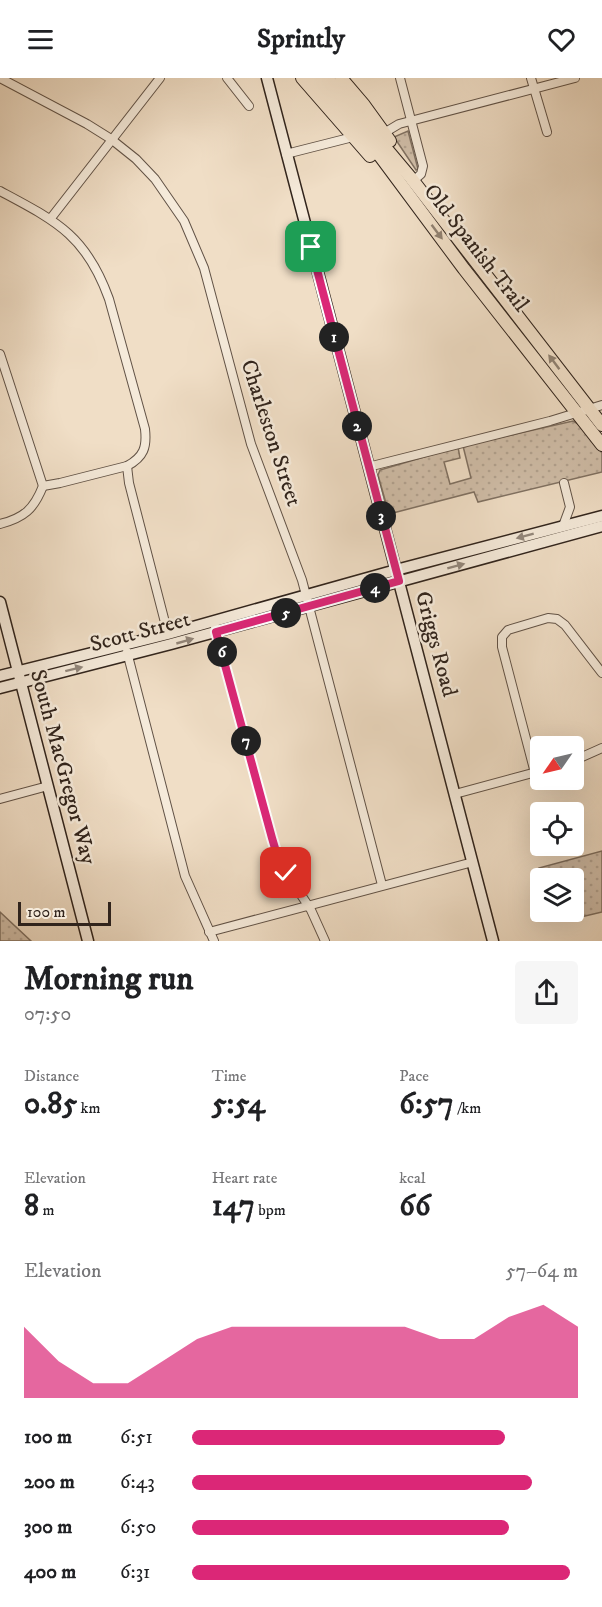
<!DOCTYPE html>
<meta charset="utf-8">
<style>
:root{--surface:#fff;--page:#f6f6f6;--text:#202124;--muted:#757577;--accent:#db2777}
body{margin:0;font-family:"IM FELL DW Pica",serif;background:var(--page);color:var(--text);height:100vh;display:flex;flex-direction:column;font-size:22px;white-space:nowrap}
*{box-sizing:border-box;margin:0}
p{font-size:20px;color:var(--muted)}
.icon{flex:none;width:33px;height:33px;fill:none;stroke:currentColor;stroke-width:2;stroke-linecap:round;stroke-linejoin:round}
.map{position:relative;height:863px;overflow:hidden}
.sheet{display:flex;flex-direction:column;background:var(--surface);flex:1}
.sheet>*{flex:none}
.needle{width:39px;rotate:236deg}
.fabs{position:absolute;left:530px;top:658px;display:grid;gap:12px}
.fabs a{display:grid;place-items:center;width:54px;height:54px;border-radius:6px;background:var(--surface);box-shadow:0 6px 24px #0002;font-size:30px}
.scale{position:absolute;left:18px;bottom:15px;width:93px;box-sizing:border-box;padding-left:6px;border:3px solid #31241c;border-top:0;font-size:16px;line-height:21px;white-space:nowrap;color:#31241c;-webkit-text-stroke:4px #f5eada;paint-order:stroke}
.pin{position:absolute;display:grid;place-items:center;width:51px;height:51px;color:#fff;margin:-26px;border-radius:12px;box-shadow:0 3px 9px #0006}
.km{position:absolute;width:30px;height:30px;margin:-15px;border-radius:50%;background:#222;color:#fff;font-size:16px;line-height:30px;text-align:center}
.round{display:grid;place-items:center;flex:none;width:63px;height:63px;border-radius:6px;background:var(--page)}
.summary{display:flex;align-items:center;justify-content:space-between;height:102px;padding:0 24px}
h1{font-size:33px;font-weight:800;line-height:45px}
.stats{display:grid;grid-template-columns:repeat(3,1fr);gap:9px;height:102px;padding:6px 24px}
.stats div{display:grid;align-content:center}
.stats b{font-size:30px;font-weight:800}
.stats small{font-size:16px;font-weight:400}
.stats p{font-size:16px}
.chart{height:168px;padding:12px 24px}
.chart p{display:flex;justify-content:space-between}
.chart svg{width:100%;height:108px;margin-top:6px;fill:var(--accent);opacity:.7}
ul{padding:0 24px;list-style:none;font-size:20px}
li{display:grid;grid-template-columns:96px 72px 1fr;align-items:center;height:45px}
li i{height:15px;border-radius:8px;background:var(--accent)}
header{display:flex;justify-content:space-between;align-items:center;height:78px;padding:0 24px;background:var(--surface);font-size:27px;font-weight:800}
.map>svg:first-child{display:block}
.grass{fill:url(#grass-dots);stroke:#807162;stroke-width:1.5}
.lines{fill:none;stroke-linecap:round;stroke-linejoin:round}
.street-casing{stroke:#615246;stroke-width:10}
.secondary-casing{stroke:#31241c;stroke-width:13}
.primary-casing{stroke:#31241c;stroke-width:14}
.street{stroke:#f5eada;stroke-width:8}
.secondary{stroke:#f5eada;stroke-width:10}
.primary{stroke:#f0dec6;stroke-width:12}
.oneway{fill:#908171}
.oneway2{fill:#93877b}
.route-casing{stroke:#fff;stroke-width:12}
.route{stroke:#db2777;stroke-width:8}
.labels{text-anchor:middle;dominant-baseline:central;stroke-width:5;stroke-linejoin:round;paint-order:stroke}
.street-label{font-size:22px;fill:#31241c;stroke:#f5eada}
</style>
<header><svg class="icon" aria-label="menu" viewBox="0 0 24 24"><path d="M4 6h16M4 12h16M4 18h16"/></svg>Sprintly<svg class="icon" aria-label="heart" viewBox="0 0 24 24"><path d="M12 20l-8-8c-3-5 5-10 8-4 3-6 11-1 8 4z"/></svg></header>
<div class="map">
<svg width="602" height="863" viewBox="0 0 602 863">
<defs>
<pattern id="grass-dots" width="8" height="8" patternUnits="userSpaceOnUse" patternTransform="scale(1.5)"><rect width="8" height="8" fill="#d0bea9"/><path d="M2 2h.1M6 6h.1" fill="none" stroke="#b3a391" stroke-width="1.8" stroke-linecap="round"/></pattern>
</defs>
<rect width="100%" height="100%" fill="#f0dec6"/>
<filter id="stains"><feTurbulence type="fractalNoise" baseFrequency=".00333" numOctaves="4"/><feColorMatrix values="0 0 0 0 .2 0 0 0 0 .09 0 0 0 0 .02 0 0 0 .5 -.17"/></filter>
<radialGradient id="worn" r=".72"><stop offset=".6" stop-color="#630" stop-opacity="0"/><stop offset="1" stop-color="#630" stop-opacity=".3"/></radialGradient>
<!-- grass -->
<g class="grass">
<polygon points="408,53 418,91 416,92 394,59"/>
<polygon points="573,343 580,347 602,375 602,394 478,424 474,414 389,436 378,397 380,392 458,369 460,380 444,384 450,406 471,400 463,368"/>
<polygon points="602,773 602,834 581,839 572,834 573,801 542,801 539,790"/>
<polygon points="0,834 31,863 0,863"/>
</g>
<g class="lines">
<defs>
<g id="street">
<polyline points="0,0 87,46 111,61 136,81 155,101 184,143 204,190 251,366 302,502 382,807"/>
<polyline points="227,0 249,28"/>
<polyline points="400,0 423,88 421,96 412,104"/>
<polyline points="531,0 547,54"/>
<polyline points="384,55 399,46 575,0"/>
<polyline points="286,76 353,59"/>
<path d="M 0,113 C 56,143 86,157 109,221 L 145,351 C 147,369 144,379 127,388 L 60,405 L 43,408"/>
<polyline points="51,140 160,0"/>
<polyline points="0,276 43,408"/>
<polyline points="127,388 129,405 168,556"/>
<polyline points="368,389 550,343 602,327"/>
<path d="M 0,446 C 24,440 34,431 43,408"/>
<polyline points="563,448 570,429 564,405"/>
<polyline points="215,550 277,777 286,794 311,832 325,863"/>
<polyline points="127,574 185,798 214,863"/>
<polyline points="573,683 602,670"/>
<polyline points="535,695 502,569 502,559 508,552 548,540 557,541 565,547 602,595"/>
<polyline points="455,716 540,693"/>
<polyline points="0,721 48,708"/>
<polyline points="209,854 473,784"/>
</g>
<g id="secondary">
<polyline points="267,0 493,863"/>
<polyline points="0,524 88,863"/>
<polyline points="0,598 168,556 396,492 602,438"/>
<polyline points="0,610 171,566 602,448"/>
</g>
<g id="primary">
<polyline points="302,0 370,78"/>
<polyline points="314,0 380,78 464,191 602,367"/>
<polyline points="327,0 411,100 602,347"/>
<polyline points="341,0 364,27 390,63"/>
</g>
</defs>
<!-- street casing -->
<use href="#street" class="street-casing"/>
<!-- secondary casing -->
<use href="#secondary" class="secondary-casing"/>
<!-- primary casing -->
<use href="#primary" class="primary-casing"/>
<!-- street -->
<use href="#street" class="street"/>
<!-- secondary -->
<use href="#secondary" class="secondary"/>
<!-- primary -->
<use href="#primary" class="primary"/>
</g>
<!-- one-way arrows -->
<defs><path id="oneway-solid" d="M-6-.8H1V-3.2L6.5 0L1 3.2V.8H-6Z" transform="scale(1.5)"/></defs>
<g class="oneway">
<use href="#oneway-solid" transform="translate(437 154) rotate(53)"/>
<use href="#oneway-solid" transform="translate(554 284) rotate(-127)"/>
</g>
<g class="oneway2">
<use href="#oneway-solid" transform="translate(525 458) rotate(165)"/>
<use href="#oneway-solid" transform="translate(456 488) rotate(-15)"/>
<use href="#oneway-solid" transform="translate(185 563) rotate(-16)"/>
<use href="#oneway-solid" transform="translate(74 591) rotate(-14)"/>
</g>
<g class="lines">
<defs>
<polyline id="route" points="286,795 277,777 272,760 216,554 399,503 311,169"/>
</defs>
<!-- route casing -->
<use href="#route" class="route-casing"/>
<!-- route -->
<use href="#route" class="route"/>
</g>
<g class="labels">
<!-- street labels -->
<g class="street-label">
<text transform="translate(476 170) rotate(52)">Old Spanish Trail</text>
<text transform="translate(271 355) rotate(72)">Charleston Street</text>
<text transform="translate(140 554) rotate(-15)">Scott Street</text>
<text transform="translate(436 566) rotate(75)">Griggs Road</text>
<text transform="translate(63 689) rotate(75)">South MacGregor Way</text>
</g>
</g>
<rect width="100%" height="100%" filter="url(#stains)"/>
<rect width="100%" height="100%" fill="url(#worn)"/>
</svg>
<div class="fabs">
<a><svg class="needle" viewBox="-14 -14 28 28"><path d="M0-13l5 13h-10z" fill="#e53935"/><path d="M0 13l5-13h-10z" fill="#757577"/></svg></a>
<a><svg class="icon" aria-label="locate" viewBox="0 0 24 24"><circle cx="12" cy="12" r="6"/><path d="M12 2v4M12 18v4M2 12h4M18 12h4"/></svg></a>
<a><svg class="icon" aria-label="layers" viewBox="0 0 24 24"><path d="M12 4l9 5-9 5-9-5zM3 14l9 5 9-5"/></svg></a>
</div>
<div class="scale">100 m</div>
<div class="pin" style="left:311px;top:169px;background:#1e9e55"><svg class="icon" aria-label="arrive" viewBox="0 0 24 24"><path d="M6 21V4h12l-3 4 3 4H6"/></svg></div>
<div class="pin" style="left:286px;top:795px;background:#d93025"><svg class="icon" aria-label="check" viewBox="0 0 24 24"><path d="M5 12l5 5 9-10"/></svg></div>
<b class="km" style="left:334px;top:259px">1</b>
<b class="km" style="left:357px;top:348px">2</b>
<b class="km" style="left:381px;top:438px">3</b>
<b class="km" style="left:375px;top:510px">4</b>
<b class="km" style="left:286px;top:535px">5</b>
<b class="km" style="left:222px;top:574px">6</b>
<b class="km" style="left:246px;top:663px">7</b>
</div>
<section class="sheet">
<div class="summary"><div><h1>Morning run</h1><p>07:50</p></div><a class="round"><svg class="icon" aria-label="share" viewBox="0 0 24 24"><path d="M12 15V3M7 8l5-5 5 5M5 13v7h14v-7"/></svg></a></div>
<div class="stats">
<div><p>Distance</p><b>0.85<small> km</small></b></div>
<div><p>Time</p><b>5:54</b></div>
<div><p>Pace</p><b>6:57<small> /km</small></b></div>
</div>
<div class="stats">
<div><p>Elevation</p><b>8<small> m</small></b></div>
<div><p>Heart rate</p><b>147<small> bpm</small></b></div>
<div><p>kcal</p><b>66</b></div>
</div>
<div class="chart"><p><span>Elevation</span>57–64 m</p>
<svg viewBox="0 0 160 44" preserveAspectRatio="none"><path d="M0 44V15L10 29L20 38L30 38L40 29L50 20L60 15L70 15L80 15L90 15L100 15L110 15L120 20L130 20L140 11L150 6L160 15V44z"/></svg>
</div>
<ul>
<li><b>100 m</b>6:51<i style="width:81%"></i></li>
<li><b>200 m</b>6:43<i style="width:88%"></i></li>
<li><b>300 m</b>6:50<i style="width:82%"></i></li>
<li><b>400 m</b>6:31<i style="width:98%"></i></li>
</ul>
</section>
